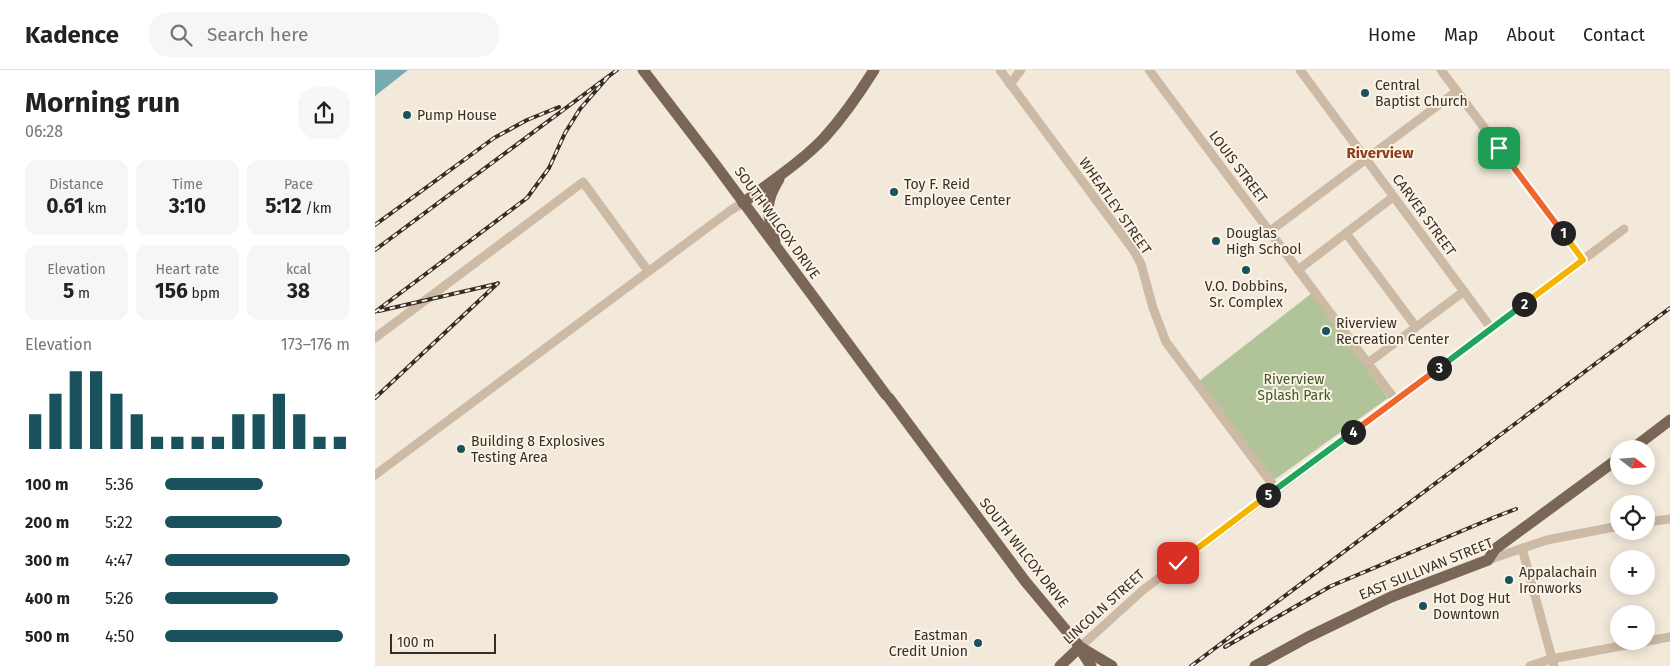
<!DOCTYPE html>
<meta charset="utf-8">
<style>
:root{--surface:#fff;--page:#f6f6f6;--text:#222;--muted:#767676;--line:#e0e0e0;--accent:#19515c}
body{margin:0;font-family:"Fira Sans",sans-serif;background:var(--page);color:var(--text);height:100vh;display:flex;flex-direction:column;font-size:19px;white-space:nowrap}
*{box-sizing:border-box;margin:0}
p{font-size:16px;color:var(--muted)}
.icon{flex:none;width:28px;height:28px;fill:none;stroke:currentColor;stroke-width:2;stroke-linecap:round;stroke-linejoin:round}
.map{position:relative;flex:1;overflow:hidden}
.sheet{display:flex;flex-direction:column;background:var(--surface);width:375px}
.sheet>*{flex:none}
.needle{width:32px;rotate:107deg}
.buttons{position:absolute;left:1235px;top:370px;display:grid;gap:10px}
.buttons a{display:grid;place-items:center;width:45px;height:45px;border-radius:50%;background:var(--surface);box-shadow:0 2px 12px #0003;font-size:25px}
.scale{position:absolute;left:15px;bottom:12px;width:106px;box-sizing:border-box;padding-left:5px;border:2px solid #372d27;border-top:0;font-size:14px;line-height:18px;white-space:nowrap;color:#372d27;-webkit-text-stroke:4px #fbf3e6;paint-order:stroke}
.pin{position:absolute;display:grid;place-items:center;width:42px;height:42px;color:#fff;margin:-21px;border-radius:10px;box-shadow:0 2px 8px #0006}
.km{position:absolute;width:25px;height:25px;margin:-12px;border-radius:50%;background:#222;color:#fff;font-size:14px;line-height:25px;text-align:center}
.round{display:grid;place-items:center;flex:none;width:52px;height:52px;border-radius:20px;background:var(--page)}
.headline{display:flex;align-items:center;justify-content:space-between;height:85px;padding:0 25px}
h1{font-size:28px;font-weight:700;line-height:38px}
.stats{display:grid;grid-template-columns:repeat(3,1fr);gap:8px;height:85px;padding:5px 25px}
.stats div{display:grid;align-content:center;border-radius:12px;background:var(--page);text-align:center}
.stats b{font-size:21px;font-weight:700}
.stats small{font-size:14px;font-weight:400}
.stats p{font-size:14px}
.chart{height:140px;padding:10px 25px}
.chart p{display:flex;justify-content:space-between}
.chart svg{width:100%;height:90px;margin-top:5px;stroke:var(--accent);stroke-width:6}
ul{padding:0 25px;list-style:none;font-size:16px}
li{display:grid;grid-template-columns:80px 60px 1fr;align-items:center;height:38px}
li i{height:12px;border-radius:6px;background:var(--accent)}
header{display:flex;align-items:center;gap:30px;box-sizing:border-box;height:70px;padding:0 25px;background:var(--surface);border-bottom:1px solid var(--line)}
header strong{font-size:24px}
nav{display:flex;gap:28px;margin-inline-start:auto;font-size:18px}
.search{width:350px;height:45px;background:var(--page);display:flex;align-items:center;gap:12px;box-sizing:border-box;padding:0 18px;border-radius:20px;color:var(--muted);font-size:19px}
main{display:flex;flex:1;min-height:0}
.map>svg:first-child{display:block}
.green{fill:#b1c399}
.water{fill:#76abb2}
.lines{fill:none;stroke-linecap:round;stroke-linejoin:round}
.minor{stroke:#ccbaa5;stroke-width:9}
.major{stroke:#7a6656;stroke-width:11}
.rail-casing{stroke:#372d27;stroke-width:4}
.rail{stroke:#fbf3e6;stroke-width:2;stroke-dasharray:5.5;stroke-linecap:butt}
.split-1-casing{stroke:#fff;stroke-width:10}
.split-2-casing{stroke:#fff;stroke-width:10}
.split-3-casing{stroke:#fff;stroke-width:10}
.split-4-casing{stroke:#fff;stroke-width:10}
.split-5-casing{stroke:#fff;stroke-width:10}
.split-6-casing{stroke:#fff;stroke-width:10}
.split-1{stroke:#f0652b;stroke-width:6}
.split-2{stroke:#f5b400;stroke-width:6}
.split-3{stroke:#22a559;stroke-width:6}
.split-4{stroke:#f0652b;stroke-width:6}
.split-5{stroke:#22a559;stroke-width:6}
.split-6{stroke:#f5b400;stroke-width:6}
.poi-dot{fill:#19515c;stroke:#fbf3e6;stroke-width:2}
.labels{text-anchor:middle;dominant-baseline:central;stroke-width:4;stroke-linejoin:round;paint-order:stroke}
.poi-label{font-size:14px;fill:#372d27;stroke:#fbf3e6;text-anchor:start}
.street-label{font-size:14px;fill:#372d27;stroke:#fbf3e6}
.park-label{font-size:14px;fill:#425729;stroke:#fbf3e6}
.neighbourhood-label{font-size:15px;font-weight:bold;fill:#8c3f1a;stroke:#fbf3e6}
</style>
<header>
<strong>Kadence</strong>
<div class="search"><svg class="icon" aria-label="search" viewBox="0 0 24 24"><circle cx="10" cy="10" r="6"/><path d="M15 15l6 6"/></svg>Search here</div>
<nav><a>Home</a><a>Map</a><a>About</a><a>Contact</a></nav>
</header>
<main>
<section class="sheet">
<div class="headline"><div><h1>Morning run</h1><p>06:28</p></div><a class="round"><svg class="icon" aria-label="share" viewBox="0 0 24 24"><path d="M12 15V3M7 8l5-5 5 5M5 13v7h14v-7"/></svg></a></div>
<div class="stats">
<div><p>Distance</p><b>0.61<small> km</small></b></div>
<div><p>Time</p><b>3:10</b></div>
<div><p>Pace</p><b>5:12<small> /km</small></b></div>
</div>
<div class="stats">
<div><p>Elevation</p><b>5<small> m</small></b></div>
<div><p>Heart rate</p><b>156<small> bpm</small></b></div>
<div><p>kcal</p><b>38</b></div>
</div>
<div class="chart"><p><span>Elevation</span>173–176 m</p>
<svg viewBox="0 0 160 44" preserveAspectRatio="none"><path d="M5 44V27M15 44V17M25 44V6M35 44V6M45 44V17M55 44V27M65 44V38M75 44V38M85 44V38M95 44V38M105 44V27M115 44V27M125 44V17M135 44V27M145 44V38M155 44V38"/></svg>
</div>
<ul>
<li><b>100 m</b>5:36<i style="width:53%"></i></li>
<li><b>200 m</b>5:22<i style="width:63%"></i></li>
<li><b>300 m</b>4:47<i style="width:100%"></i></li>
<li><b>400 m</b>5:26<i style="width:61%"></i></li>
<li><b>500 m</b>4:50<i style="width:96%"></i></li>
</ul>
</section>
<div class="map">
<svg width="1295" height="596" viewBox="0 0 1295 596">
<rect width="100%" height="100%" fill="#f3e9da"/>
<!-- green -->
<polygon class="green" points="937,223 1013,328 899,410 824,311"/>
<!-- water -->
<polygon class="water" points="0,0 33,0 0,26"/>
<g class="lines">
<!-- minor -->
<g class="minor">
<polyline points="625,0 759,181 766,194 778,238 791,272 901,419"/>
<polyline points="774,0 1021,331"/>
<polyline points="925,0 1116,258"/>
<polyline points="1066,0 1208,190"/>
<polyline points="635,14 646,0"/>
<polyline points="894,162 1082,21"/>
<polyline points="971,163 1041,257"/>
<polyline points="923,200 1018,127"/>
<polyline points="0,268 208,112 273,201"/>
<polyline points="993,293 1088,222"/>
<polyline points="0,405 356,140 368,133"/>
<polyline points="1271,452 1295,449"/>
<polyline points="1147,478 1179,596"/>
<polyline points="1113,490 1172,470 1244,456"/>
<polyline points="705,577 768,520 1249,159"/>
<polyline points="1155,596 1176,589 1295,567"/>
</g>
<!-- major -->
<g class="major">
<polyline points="268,0 340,94 511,325"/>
<path d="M 368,133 C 395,112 425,93 449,68 C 468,47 484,24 499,0"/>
<path d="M 400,172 C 393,143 388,135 404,109"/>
<polyline points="514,328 650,511 705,577 737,596"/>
<polyline points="1257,379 1295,350"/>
<polyline points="705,579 716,596"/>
<polyline points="685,596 705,577"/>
<polyline points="880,596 933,567 1016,527 1113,490 1120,479 1244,388"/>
</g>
<defs>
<g id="rail">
<polyline points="0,155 119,68 152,50 184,37"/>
<polyline points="0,180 242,0"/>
<polyline points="4,241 121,214"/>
<polyline points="0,242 152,128 174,98 190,63 205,39 232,8"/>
<polyline points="0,328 123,213"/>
<polyline points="850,577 956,516 1120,447 1141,439"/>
<polyline points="816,596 1295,238"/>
</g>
</defs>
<!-- rail casing -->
<use href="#rail" class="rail-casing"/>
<!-- rail -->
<use href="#rail" class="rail"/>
</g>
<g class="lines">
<defs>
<polyline id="split-1" points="1124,78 1188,163"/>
<polyline id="split-2" points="1149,234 1208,190 1188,163"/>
<polyline id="split-3" points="1064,298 1149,234"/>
<polyline id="split-4" points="978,362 1064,298"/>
<polyline id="split-5" points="893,425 978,362"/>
<polyline id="split-6" points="803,493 893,425"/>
</defs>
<!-- split-1 casing -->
<use href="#split-1" class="split-1-casing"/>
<!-- split-2 casing -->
<use href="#split-2" class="split-2-casing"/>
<!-- split-3 casing -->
<use href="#split-3" class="split-3-casing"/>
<!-- split-4 casing -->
<use href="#split-4" class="split-4-casing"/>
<!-- split-5 casing -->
<use href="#split-5" class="split-5-casing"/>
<!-- split-6 casing -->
<use href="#split-6" class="split-6-casing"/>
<!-- split-1 -->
<use href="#split-1" class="split-1"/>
<!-- split-2 -->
<use href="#split-2" class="split-2"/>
<!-- split-3 -->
<use href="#split-3" class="split-3"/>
<!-- split-4 -->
<use href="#split-4" class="split-4"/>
<!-- split-5 -->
<use href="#split-5" class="split-5"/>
<!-- split-6 -->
<use href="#split-6" class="split-6"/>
</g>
<!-- markers -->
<g class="poi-dot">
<circle cx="990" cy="23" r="5"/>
<circle cx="32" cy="45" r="5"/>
<circle cx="519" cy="122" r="5"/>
<circle cx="841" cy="171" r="5"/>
<circle cx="871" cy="200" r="5"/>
<circle cx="951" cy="261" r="5"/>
<circle cx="86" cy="379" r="5"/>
<circle cx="1134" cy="510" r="5"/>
<circle cx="1048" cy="536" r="5"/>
<circle cx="603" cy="573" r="5"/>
</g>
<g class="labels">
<!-- poi labels -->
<g class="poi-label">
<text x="1000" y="15">Central<tspan x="1000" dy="16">Baptist Church</tspan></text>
<text x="42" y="45">Pump House</text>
<text x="529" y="114">Toy F. Reid<tspan x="529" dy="16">Employee Center</tspan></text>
<text x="851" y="163">Douglas<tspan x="851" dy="16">High School</tspan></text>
<text x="871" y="216" text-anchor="middle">V.O. Dobbins,<tspan x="871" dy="16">Sr. Complex</tspan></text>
<text x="961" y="253">Riverview<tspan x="961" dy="16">Recreation Center</tspan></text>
<text x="96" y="371">Building 8 Explosives<tspan x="96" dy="16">Testing Area</tspan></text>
<text x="1144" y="502">Appalachain<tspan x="1144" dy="16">Ironworks</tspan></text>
<text x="1058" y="528">Hot Dog Hut<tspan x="1058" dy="16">Downtown</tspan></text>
<text x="593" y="565" text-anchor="end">Eastman<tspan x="593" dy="16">Credit Union</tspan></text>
</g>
<!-- street labels -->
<g class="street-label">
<text transform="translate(863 97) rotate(53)">LOUIS STREET</text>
<text transform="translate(740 136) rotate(55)">WHEATLEY STREET</text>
<text transform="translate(1049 145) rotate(54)">CARVER STREET</text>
<text transform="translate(402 153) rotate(54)">SOUTH WILCOX DRIVE</text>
<text transform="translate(649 483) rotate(52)">SOUTH WILCOX DRIVE</text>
<text transform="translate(1051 499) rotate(-22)">EAST SULLIVAN STREET</text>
<text transform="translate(729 537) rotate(-42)">LINCOLN STREET</text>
</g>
<!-- park labels -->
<g class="park-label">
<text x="919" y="309">Riverview<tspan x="919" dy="16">Splash Park</tspan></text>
</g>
<!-- neighbourhood labels -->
<g class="neighbourhood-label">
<text x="1005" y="83">Riverview</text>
</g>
</g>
</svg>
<div class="buttons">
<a><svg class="needle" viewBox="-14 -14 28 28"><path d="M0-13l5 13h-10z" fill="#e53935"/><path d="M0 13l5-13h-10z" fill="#767676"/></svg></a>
<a><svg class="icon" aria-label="locate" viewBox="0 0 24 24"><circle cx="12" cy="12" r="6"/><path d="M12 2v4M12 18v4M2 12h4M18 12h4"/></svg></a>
<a>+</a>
<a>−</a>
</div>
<div class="scale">100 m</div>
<div class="pin" style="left:1124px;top:78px;background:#1e9e55"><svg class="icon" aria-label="arrive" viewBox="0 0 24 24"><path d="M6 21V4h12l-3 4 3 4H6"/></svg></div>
<div class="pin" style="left:803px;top:493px;background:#d93025"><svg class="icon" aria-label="check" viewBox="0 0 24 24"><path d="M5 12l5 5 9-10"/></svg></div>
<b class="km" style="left:1188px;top:163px">1</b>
<b class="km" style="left:1149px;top:234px">2</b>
<b class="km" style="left:1064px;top:298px">3</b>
<b class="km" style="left:978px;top:362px">4</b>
<b class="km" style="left:893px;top:425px">5</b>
</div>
</main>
